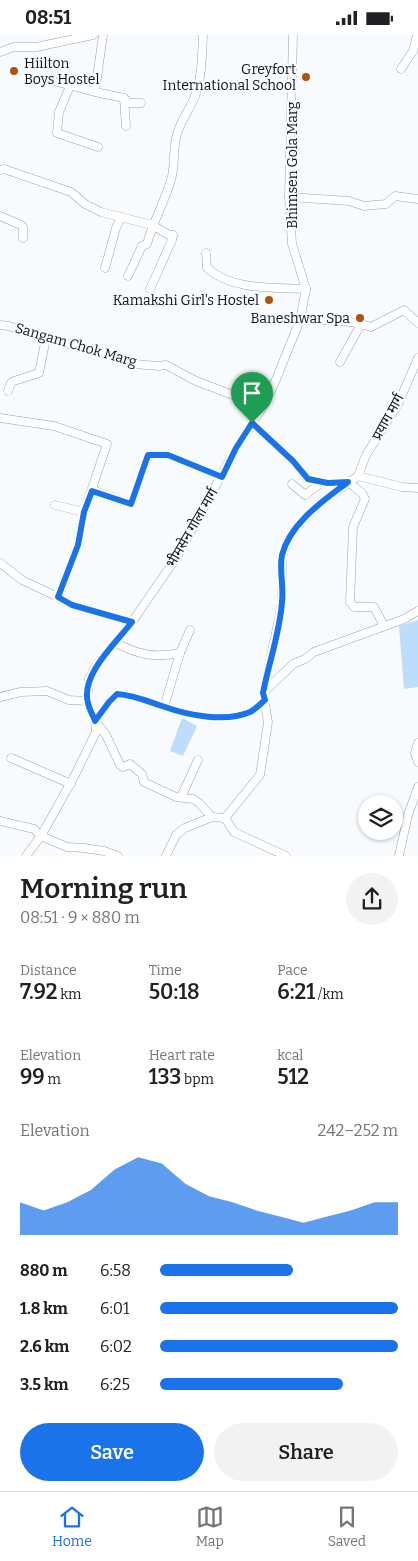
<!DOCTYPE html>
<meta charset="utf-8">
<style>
:root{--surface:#fff;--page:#f2f2f2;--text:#202124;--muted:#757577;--line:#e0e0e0;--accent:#1a73e8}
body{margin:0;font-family:Bitter,"Noto Sans Devanagari",serif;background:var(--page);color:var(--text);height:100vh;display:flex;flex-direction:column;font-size:19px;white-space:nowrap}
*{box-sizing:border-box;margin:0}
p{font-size:16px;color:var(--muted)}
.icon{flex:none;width:28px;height:28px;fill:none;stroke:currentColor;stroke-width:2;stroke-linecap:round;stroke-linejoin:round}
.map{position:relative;height:821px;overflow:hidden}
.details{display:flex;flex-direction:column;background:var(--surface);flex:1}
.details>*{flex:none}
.buttons{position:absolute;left:358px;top:760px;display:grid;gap:10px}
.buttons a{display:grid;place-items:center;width:45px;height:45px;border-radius:50%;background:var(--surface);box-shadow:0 1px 4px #0004;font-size:25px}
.pin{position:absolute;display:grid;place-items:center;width:42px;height:42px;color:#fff;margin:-51px -21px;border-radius:50% 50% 50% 0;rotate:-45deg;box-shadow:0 0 5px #0007}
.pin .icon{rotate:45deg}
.round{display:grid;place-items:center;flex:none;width:52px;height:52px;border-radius:26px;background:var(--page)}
.headline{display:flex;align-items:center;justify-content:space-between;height:85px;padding:0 20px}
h1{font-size:28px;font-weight:600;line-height:38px}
.stats{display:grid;grid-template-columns:repeat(3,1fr);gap:8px;height:85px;padding:5px 20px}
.stats div{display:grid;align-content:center}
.stats b{font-size:21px;font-weight:600}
.stats small{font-size:14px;font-weight:400}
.stats p{font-size:14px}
.chart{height:140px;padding:10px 20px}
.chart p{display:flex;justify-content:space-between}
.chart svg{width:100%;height:90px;margin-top:5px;fill:var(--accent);opacity:.7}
.cta{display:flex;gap:10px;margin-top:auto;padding:10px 20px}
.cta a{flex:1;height:58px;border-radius:30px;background:var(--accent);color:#fff;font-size:20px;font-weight:600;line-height:58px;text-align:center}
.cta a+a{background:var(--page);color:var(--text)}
ul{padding:0 20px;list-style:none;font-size:16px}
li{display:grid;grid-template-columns:80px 60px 1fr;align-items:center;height:38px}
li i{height:12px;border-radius:6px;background:var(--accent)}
.status{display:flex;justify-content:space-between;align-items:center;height:35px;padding:0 25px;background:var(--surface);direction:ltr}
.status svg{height:14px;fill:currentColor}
.tabs{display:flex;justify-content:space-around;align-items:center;height:70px;border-top:1px solid var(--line);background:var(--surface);font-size:14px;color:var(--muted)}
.tabs a{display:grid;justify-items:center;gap:2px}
.tabs .selected{color:var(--accent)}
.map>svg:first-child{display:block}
.green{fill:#bcddfc}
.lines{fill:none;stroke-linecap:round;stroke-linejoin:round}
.street-casing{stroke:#97a2ae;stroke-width:9}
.street{stroke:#fff;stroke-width:8}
.route-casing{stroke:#fff;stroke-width:10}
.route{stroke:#1a73e8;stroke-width:6}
.poi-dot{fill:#b25012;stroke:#f8fbfd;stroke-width:2}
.labels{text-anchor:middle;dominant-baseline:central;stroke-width:4.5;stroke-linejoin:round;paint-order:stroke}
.poi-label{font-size:14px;fill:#0f1317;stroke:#f8fbfd;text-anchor:end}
.street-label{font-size:14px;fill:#0f1317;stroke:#f8fbfd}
</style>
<div class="status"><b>08:51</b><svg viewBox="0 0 49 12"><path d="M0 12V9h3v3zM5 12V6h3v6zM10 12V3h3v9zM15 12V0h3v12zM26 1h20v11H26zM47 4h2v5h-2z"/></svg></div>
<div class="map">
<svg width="418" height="821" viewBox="0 0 418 821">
<rect width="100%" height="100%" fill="#f8fbfd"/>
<!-- green -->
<g class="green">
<polygon points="418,585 418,652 404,654 399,591"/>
<polygon points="182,683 197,691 183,721 170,716"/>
</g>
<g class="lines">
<defs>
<g id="street">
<polyline points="103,0 95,57 124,63 126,91"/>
<polyline points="0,17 14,12 36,12 93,0"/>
<polyline points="401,34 413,16 417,0"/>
<polyline points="46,44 95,57"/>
<polyline points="70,51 59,77 57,98 98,112"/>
<polyline points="124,63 129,68 141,68"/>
<polyline points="0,135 4,134 71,157 85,169 101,177 152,190 169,200 173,200 172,205 150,254"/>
<polyline points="289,162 349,166 364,171 386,169 395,161 418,164"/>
<polyline points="0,181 21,190 23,192 23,203"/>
<path d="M 206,218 L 207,233 C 233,256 273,252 306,254"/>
<polyline points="105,233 116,193 121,182"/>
<path d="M 128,241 L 142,211 L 147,209 C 153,186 166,165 172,141 C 175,127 173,112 177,99 C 181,85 190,74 195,61 C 202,43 202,19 203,0"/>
<path d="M 300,285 C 323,285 349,284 371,292 L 404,275 L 418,288"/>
<polyline points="0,290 9,291 37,301 119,322 134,329 158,331 166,330 196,346 259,370 264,370"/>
<polyline points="340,327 361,289"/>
<polyline points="8,356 11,348 14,346 39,338 46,303"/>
<polyline points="0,383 54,391 107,409 84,477 78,510 58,562"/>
<polyline points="252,388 293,426 307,444 328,448 348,447 362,458 365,464 353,492 350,567 354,572 374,572 384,591"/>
<polyline points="358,441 366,420 398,369 418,323"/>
<polyline points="358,441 402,452 418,453"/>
<polyline points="292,449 305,460 322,447"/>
<polyline points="92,455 131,469 148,420 168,420 222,442"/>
<polyline points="55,470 84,477"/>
<polyline points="0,528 22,545 58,562 72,570 132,587"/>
<path d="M 116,608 C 139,620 154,623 180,618"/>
<polyline points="263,658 293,629 305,624 314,617 404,584 418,576"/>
<polyline points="0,662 21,657 47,656 69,665 87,666"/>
<polyline points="164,672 180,618 190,595"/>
<path d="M 95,686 L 109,667 L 117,659 C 133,660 147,666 162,671 C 186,680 225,688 250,677 C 256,674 260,669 265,665"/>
<polyline points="95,686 106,700 120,730 123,732 130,729 142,739 144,747 176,762 193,764 199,768 212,782"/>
<polyline points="418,708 415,718 418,727"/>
<polyline points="11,723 71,749"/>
<polyline points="181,762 198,725"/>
<polyline points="225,783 260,740 268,687 263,658 279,584 282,566 282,522 288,504 301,487 322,467 358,441"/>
<polyline points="225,783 234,797 286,821"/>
<polyline points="0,786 34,794 41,801 67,812 84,813 104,816 118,821"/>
<polyline points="26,821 41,801 75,740 96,697 95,686 87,666 89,644 96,631 132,587 178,520 236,413 264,370 275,347 300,285 306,254 292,209 289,162 293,0"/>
<polyline points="166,821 176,800 185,793 212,782 225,783"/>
<polyline points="399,821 408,780 418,752"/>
</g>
</defs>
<!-- street casing -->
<use href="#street" class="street-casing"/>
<!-- street -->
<use href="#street" class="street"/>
</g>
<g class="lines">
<defs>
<path id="route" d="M 252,388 L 293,426 L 308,444 L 328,448 L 348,447 C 323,466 290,488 282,520 C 279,535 284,552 282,567 C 280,597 269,627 263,658 L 265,665 C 260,669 256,674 250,677 C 225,688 187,680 162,671 C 147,666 133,660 117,659 L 109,667 L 95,686 C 93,680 89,674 88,668 C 80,640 116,608 132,587 L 72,570 L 58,562 L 78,510 L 84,477 L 92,456 L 131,469 L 148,420 L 168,420 L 222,442 L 236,413 Z"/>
</defs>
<!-- route casing -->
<use href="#route" class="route-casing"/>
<!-- route -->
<use href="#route" class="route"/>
</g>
<!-- markers -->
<g class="poi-dot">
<circle cx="14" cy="36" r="5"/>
<circle cx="306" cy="42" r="5"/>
<circle cx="269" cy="265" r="5"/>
<circle cx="360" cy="283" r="5"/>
</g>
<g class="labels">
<!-- poi labels -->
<g class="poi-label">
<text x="24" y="28" text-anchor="start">Hiilton<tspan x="24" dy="16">Boys Hostel</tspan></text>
<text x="296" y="34">Greyfort<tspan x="296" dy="16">International School</tspan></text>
<text x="259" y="265">Kamakshi Girl's Hostel</text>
<text x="350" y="283">Baneshwar Spa</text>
</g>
<!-- street labels -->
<g class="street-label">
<text transform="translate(292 130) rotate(-90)">Bhimsen Gola Marg</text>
<text transform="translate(76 310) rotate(16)">Sangam Chok Marg</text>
<text transform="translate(388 382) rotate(-61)">प्रयाग मार्ग</text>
<text transform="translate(192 493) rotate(-60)">भीमसेन गोला मार्ग</text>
</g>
</g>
</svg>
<div class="buttons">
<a><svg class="icon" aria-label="layers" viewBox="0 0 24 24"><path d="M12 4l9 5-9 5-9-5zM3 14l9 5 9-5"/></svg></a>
</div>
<div class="pin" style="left:252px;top:388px;background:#1e9e55"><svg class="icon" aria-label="arrive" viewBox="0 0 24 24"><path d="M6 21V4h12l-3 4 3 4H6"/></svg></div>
</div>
<section class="details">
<div class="headline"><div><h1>Morning run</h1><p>08:51 · 9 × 880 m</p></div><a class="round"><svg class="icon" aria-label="share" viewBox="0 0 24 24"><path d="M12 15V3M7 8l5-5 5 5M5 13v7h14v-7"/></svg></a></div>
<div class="stats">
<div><p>Distance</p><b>7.92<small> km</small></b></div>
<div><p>Time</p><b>50:18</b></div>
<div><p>Pace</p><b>6:21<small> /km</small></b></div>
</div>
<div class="stats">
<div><p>Elevation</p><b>99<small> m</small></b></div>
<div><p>Heart rate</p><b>133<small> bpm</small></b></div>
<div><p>kcal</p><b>512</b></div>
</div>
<div class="chart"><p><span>Elevation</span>242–252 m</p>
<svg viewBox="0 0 160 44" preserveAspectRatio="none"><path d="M0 44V28L10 32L20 28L30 22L40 12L50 6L60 9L70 19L80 25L90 28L100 32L110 35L120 38L130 35L140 32L150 28L160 28V44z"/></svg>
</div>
<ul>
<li><b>880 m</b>6:58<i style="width:56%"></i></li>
<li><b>1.8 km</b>6:01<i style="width:100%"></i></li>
<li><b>2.6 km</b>6:02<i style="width:100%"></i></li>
<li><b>3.5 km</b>6:25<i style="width:77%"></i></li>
</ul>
<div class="cta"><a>Save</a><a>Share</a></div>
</section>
<nav class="tabs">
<a class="selected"><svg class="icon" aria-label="home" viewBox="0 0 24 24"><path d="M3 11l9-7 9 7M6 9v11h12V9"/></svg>Home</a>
<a><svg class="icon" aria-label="map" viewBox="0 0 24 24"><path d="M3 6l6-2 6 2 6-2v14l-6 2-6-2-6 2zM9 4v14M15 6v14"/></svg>Map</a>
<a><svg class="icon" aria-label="saved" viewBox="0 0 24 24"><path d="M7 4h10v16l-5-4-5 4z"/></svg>Saved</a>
</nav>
